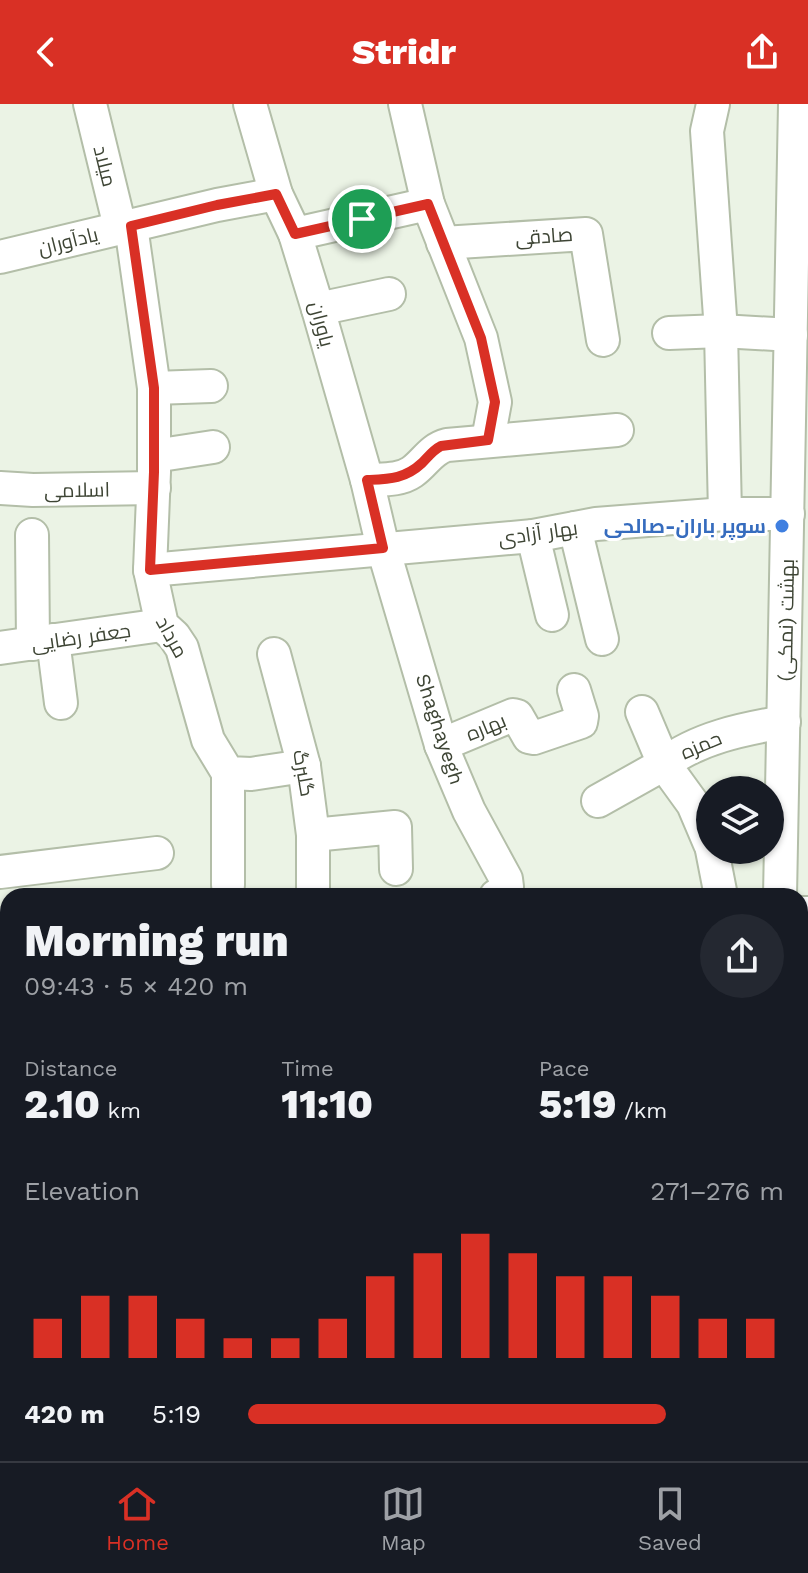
<!DOCTYPE html>
<meta charset="utf-8">
<style>
:root{--surface:#171b24;--page:#242831;--text:#f1f3f6;--muted:#9ea1a6;--line:#363941;--accent:#d93025}
body{margin:0;font-family:"Work Sans",Cairo,sans-serif;background:var(--page);color:var(--text);height:100vh;display:flex;flex-direction:column;font-size:30px;white-space:nowrap}
*{box-sizing:border-box;margin:0}
p{font-size:26px;color:var(--muted)}
.icon{flex:none;width:44px;height:44px;fill:none;stroke:currentColor;stroke-width:2;stroke-linecap:round;stroke-linejoin:round}
.map{position:relative;flex:1;overflow:hidden}
.sheet{position:absolute;left:0px;top:784px;width:808px;height:574px;display:flex;flex-direction:column;background:var(--surface);border-radius:24px 24px 0 0;box-shadow:0 2px 6px #0004}
.sheet>*{flex:none}
.buttons{position:absolute;left:696px;top:672px;display:grid;gap:16px}
.buttons a{display:grid;place-items:center;width:88px;height:88px;border-radius:50%;background:var(--surface);box-shadow:0 2px 6px #0004;font-size:40px}
.pin{position:absolute;display:grid;place-items:center;width:68px;height:68px;color:#fff;margin:-34px;border:4px solid #fff;border-radius:50%;box-shadow:0 2px 8px #0007}
.round{display:grid;place-items:center;flex:none;width:84px;height:84px;border-radius:42px;background:var(--page)}
.summary{display:flex;align-items:center;justify-content:space-between;height:136px;padding:0 24px}
h1{font-size:44px;font-weight:800;line-height:60px}
.figures{display:grid;grid-template-columns:repeat(3,1fr);gap:12px;height:136px;padding:8px 24px}
.figures div{display:grid;align-content:center}
.figures b{font-size:40px;font-weight:800}
.figures small{font-size:22px;font-weight:400}
.figures p{font-size:22px}
.chart{height:224px;padding:16px 24px}
.chart p{display:flex;justify-content:space-between}
.chart svg{width:100%;height:144px;margin-top:8px;stroke:var(--accent);stroke-width:6}
ul{padding:0 24px;list-style:none;font-size:26px}
li{display:grid;grid-template-columns:128px 96px 1fr;align-items:center;height:60px}
li i{height:20px;border-radius:10px;background:var(--accent)}
header{display:flex;justify-content:space-between;align-items:center;height:104px;padding:0 24px;background:var(--accent);color:#fff;font-size:36px;font-weight:800}
.tab-bar{display:flex;justify-content:space-around;align-items:center;height:112px;border-top:2px solid var(--line);background:var(--surface);font-size:22px;color:var(--muted)}
.tab-bar a{display:grid;justify-items:center;gap:4px}
.tab-bar .active{color:var(--accent)}
.map>svg:first-child{display:block}
.park{fill:url(#park-crowns)}
.lines{fill:none;stroke-linecap:round;stroke-linejoin:round}
.minor-casing{stroke:#b3bea8;stroke-width:36}
.major-casing{stroke:#9ee660;stroke-width:44}
.path{stroke:#adc198;stroke-width:4;stroke-dasharray:4 4;stroke-linecap:butt}
.minor{stroke:#fff;stroke-width:32}
.major{stroke:#c3ff92;stroke-width:40}
.route-casing{stroke:#fff;stroke-width:16}
.route{stroke:#d93025;stroke-width:10}
.shop-dot{fill:#3f7fe0;stroke:#fff;stroke-width:3}
.labels{text-anchor:middle;dominant-baseline:central;stroke-width:6;stroke-linejoin:round;paint-order:stroke}
.street-label{font-size:20px;fill:#3e4535;stroke:#fff}
.shop-label{font-size:20px;font-weight:bold;fill:#366cbe;stroke:#fff;text-anchor:end}
</style>
<header><svg class="icon" aria-label="back" viewBox="0 0 24 24"><path d="M15 5l-7 7 7 7"/></svg>Stridr<svg class="icon" aria-label="share" viewBox="0 0 24 24"><path d="M12 15V3M7 8l5-5 5 5M5 13v7h14v-7"/></svg></header>
<div class="map">
<svg width="808" height="1357" viewBox="0 0 808 1357">
<defs>
<pattern id="park-crowns" width="20" height="18" patternUnits="userSpaceOnUse" patternTransform="scale(2)"><rect width="20" height="18" fill="#ade8be"/><path d="M2 6a3 3 0 1 1 6 0M12 15a3 3 0 1 1 6 0" fill="none" stroke="#96c8a4"/></pattern>
</defs>
<rect width="100%" height="100%" fill="#ebf3e5"/>
<!-- park -->
<polygon class="park" points="800,1326 808,1332 808,1357 487,1357 486,1350 800,1350"/>
<g class="lines">
<defs>
<g id="minor">
<polyline points="90,0 120,123"/>
<polyline points="250,0 276,90 295,130 318,205 367,376 383,444 441,641 469,707 506,775 507,783 504,790 496,792"/>
<polyline points="405,0 428,100 481,234 495,298 488,336"/>
<polyline points="713,0 707,27 721,227 725,410"/>
<polyline points="131,122 154,284 154,368 150,466 162,521 174,532 182,544 208,636 228,669 251,670 304,662"/>
<polyline points="295,130 428,100"/>
<polyline points="443,139 586,130 603,236"/>
<polyline points="0,153 217,101 276,90"/>
<polyline points="318,205 389,190"/>
<polyline points="669,229 721,227 791,231"/>
<polyline points="154,284 211,282"/>
<polyline points="154,352 213,343"/>
<path d="M 367,376 C 382,375 399,377 412,368 C 425,359 431,345 447,341 L 617,326"/>
<polyline points="0,384 33,386 154,384"/>
<polyline points="575,424 602,535"/>
<polyline points="32,431 33,540"/>
<polyline points="533,432 552,511"/>
<polyline points="150,466 533,432 596,420 725,410 788,410"/>
<polyline points="53,536 61,599"/>
<polyline points="0,544 162,521"/>
<polyline points="274,550 304,662 313,731 313,792"/>
<polyline points="441,641 513,611 517,612 529,633 534,634 581,618 582,612 574,586"/>
<polyline points="228,669 228,781"/>
<polyline points="598,697 664,660 642,608"/>
<polyline points="313,731 395,723 396,765"/>
<path d="M 710,740 L 693,700 L 664,660 C 698,634 743,625 784,618"/>
<polyline points="712,746 721,792"/>
<polyline points="0,768 157,749"/>
<polyline points="780,792 795,0"/>
<polyline points="800,809 808,809"/>
<polyline points="0,856 8,855"/>
<polyline points="800,1050 808,1034"/>
<polyline points="475,1350 477,1357"/>
</g>
<g id="major">
<polyline points="800,998 808,997"/>
<polyline points="0,1041 8,1040"/>
</g>
</defs>
<!-- minor casing -->
<use href="#minor" class="minor-casing"/>
<!-- major casing -->
<use href="#major" class="major-casing"/>
<!-- path -->
<g class="path">
<polyline points="660,1350 670,1355"/>
<polyline points="544,1357 560,1350"/>
</g>
<!-- minor -->
<use href="#minor" class="minor"/>
<!-- major -->
<use href="#major" class="major"/>
</g>
<g class="lines">
<defs>
<path id="route" d="M 276,90 L 295,130 L 428,100 L 481,234 L 495,298 L 488,336 L 441,342 C 433,346 428,353 422,359 C 405,375 389,375 367,376 L 383,444 L 150,466 L 154,368 L 154,284 L 131,122 L 217,101 Z"/>
</defs>
<!-- route casing -->
<use href="#route" class="route-casing"/>
<!-- route -->
<use href="#route" class="route"/>
</g>
<!-- markers -->
<circle class="shop-dot" cx="782" cy="422" r="8"/>
<g class="labels">
<!-- street labels -->
<g class="street-label">
<text transform="translate(105 62) rotate(76)">میلاد</text>
<text transform="translate(544 132) rotate(-4)">صادقی</text>
<text transform="translate(68 137) rotate(-14)">یادآوران</text>
<text transform="translate(322 220) rotate(75)">یاوران</text>
<text transform="translate(77 386) rotate(-1)">اسلامی</text>
<text transform="translate(538 429) rotate(-8)">بهار آزادی</text>
<text transform="translate(786 516) rotate(-89)">بهشت (نمکی)</text>
<text transform="translate(81 533) rotate(-8)">جعفر رضایی</text>
<text transform="translate(172 533) rotate(61)">مرداد</text>
<text transform="translate(486 623) rotate(-22)">بهاره</text>
<text transform="translate(440 625) rotate(72)">Shaghayegh</text>
<text transform="translate(701 641) rotate(-23)">حمزه</text>
<text transform="translate(304 669) rotate(80)">گلبرگ</text>
</g>
<!-- shop labels -->
<g class="shop-label">
<text x="766" y="422">سوپر باران-صالحی</text>
</g>
</g>
</svg>
<div class="buttons">
<a><svg class="icon" aria-label="layers" viewBox="0 0 24 24"><path d="M12 4l9 5-9 5-9-5zM3 14l9 5 9-5"/></svg></a>
</div>
<div class="pin" style="left:362px;top:115px;background:#1e9e55"><svg class="icon" aria-label="arrive" viewBox="0 0 24 24"><path d="M6 21V4h12l-3 4 3 4H6"/></svg></div>
<section class="sheet">
<div class="summary"><div><h1>Morning run</h1><p>09:43 · 5 × 420 m</p></div><a class="round"><svg class="icon" aria-label="share" viewBox="0 0 24 24"><path d="M12 15V3M7 8l5-5 5 5M5 13v7h14v-7"/></svg></a></div>
<div class="figures">
<div><p>Distance</p><b>2.10<small> km</small></b></div>
<div><p>Time</p><b>11:10</b></div>
<div><p>Pace</p><b>5:19<small> /km</small></b></div>
</div>
<div class="chart"><p><span>Elevation</span>271–276 m</p>
<svg viewBox="0 0 160 44" preserveAspectRatio="none"><path d="M5 44V32M15 44V25M25 44V25M35 44V32M45 44V38M55 44V38M65 44V32M75 44V19M85 44V12M95 44V6M105 44V12M115 44V19M125 44V19M135 44V25M145 44V32M155 44V32"/></svg>
</div>
<ul>
<li><b>420 m</b>5:19<i style="width:78%"></i></li>
</ul>
</section>
</div>
<nav class="tab-bar">
<a class="active"><svg class="icon" aria-label="home" viewBox="0 0 24 24"><path d="M3 11l9-7 9 7M6 9v11h12V9"/></svg>Home</a>
<a><svg class="icon" aria-label="map" viewBox="0 0 24 24"><path d="M3 6l6-2 6 2 6-2v14l-6 2-6-2-6 2zM9 4v14M15 6v14"/></svg>Map</a>
<a><svg class="icon" aria-label="saved" viewBox="0 0 24 24"><path d="M7 4h10v16l-5-4-5 4z"/></svg>Saved</a>
</nav>
